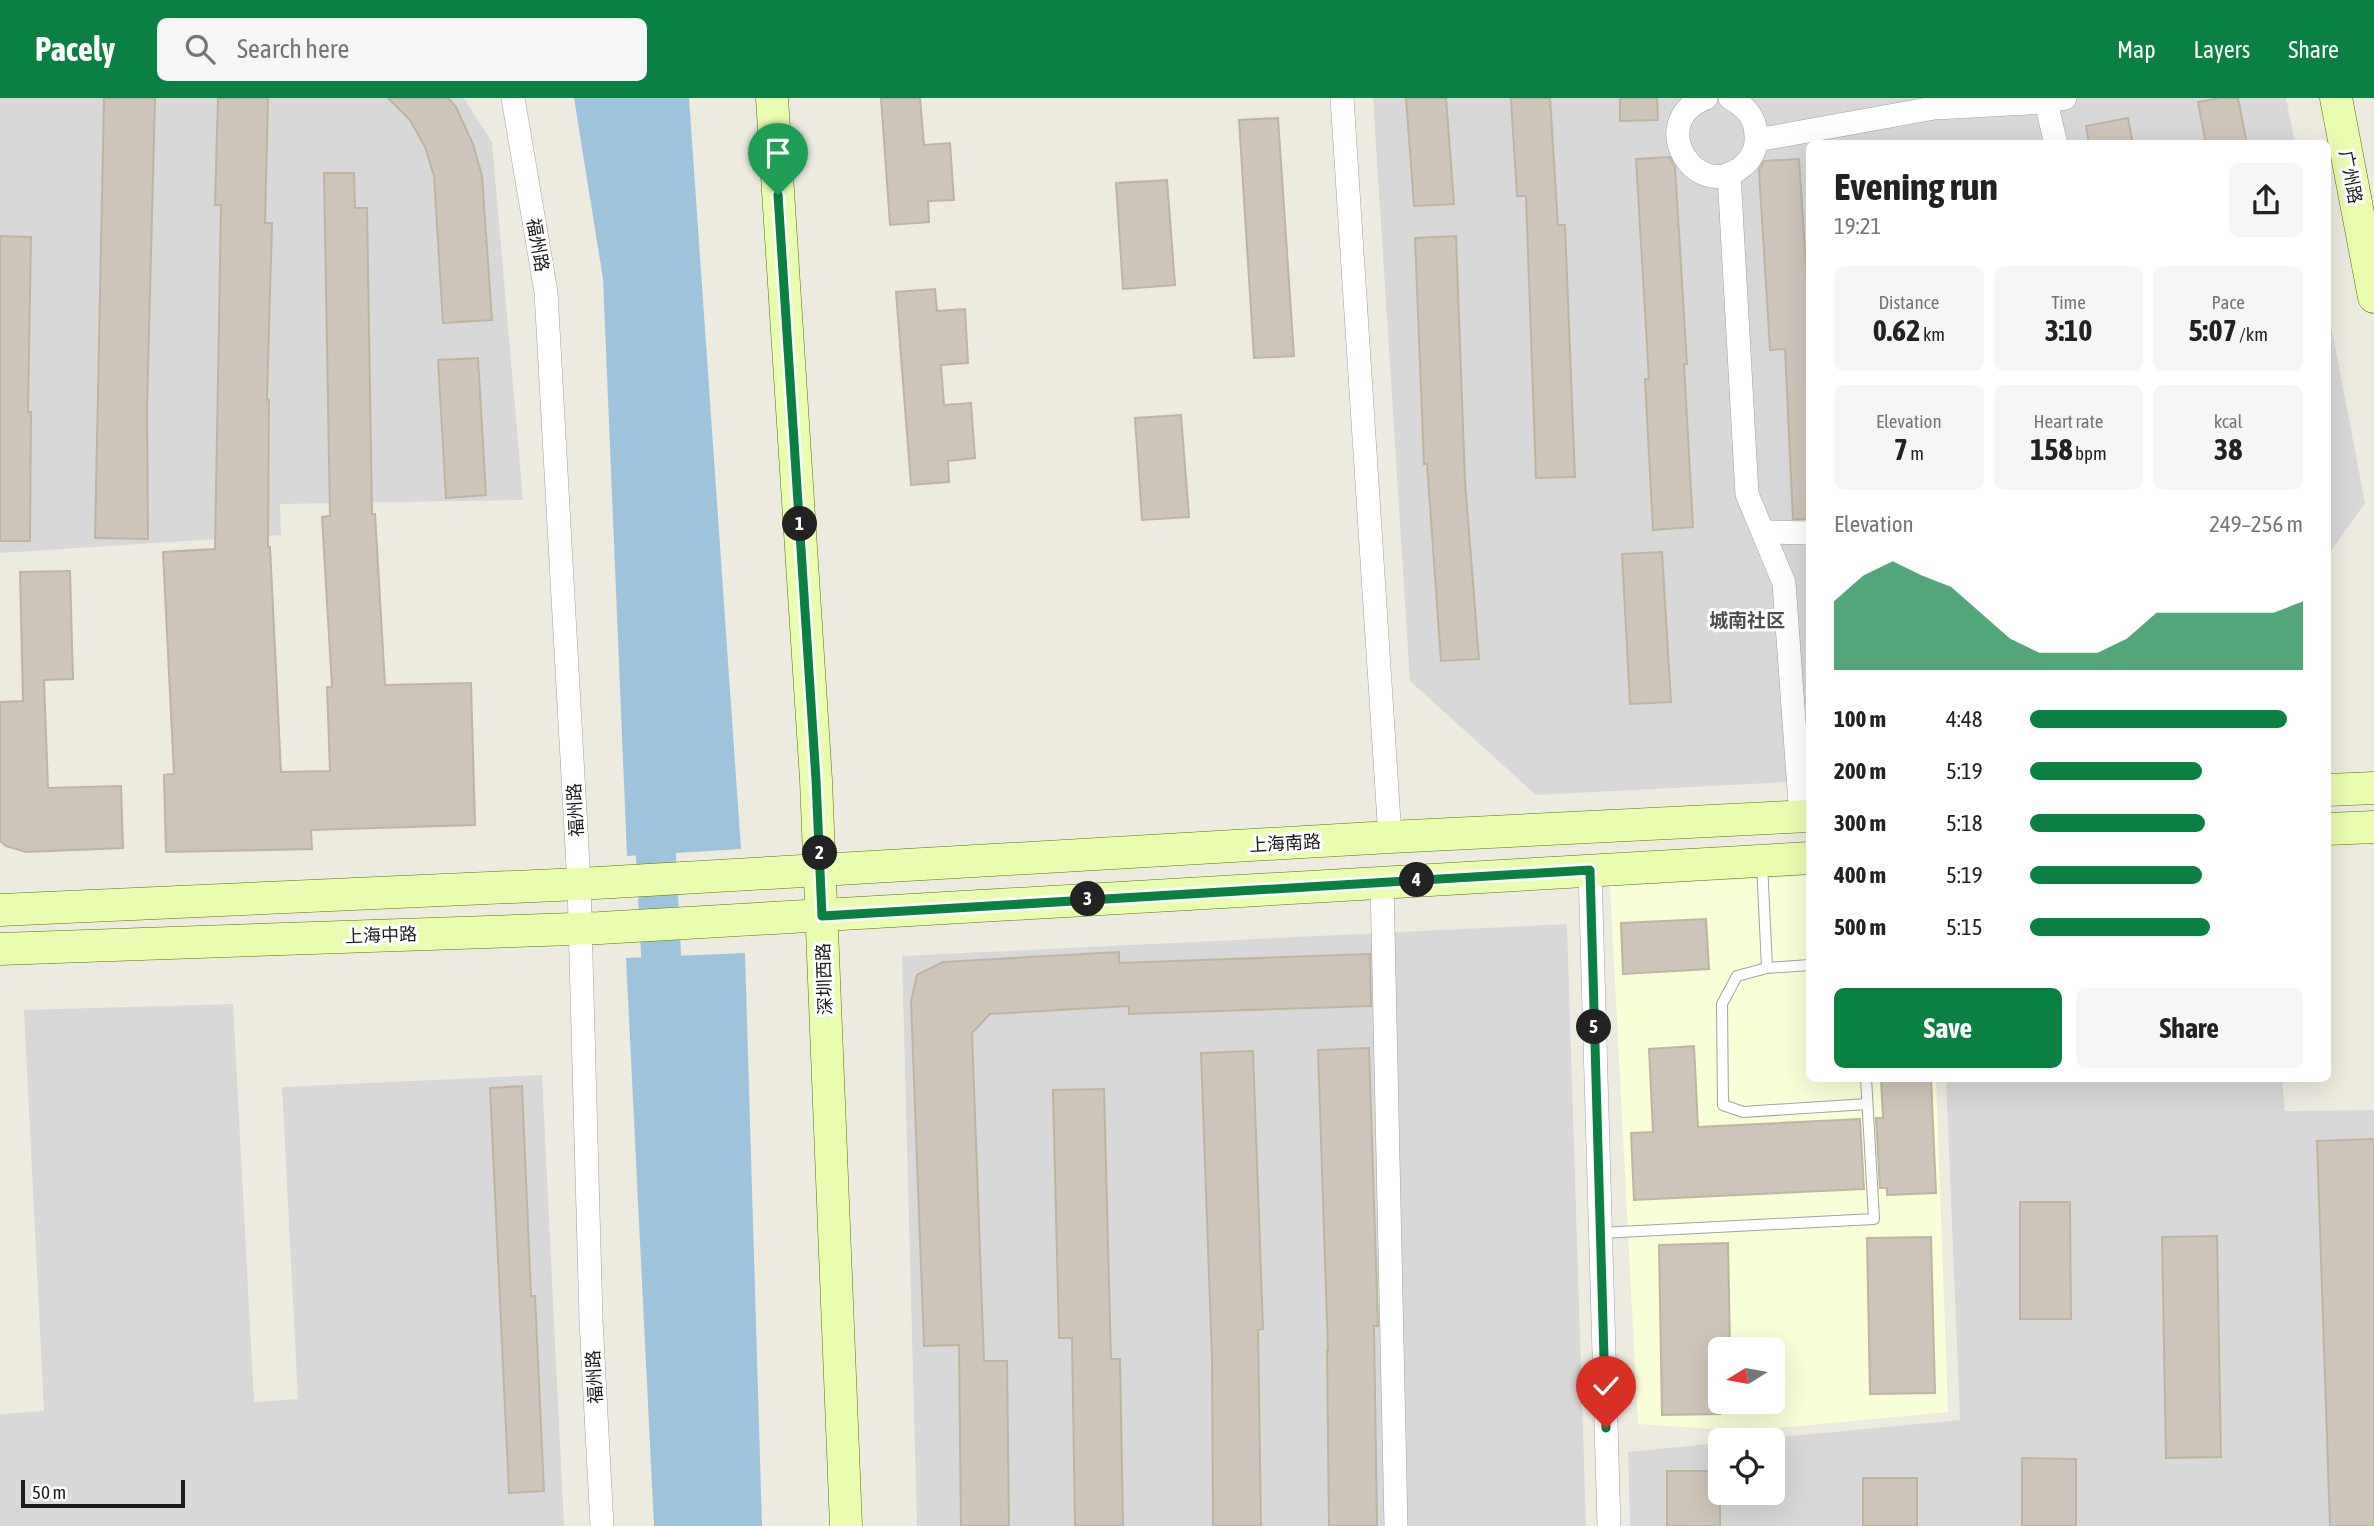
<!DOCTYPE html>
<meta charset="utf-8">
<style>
:root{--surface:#fff;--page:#f6f6f6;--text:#222;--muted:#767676;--accent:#0b8043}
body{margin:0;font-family:"Asap Condensed","Noto Sans SC",sans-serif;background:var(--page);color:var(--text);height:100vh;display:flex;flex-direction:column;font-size:26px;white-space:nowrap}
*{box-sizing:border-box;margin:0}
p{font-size:23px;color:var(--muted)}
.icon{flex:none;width:38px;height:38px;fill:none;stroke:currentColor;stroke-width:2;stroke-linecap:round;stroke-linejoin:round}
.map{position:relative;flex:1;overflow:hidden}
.panel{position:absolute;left:1806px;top:42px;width:525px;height:942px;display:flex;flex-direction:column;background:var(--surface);border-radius:10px;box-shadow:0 7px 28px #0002}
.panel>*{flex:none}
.needle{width:46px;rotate:259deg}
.controls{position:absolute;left:1708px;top:1239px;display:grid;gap:14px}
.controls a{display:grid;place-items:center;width:77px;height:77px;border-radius:10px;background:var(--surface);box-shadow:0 7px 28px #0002;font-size:35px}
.scale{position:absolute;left:21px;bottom:18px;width:164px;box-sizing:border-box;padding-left:7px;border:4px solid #1b1b1b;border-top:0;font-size:19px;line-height:24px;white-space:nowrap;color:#1b1b1b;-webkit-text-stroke:5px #fff;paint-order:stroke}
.pin{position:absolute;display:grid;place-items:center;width:60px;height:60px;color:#fff;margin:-72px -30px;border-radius:50% 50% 50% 0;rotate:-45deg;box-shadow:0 0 7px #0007}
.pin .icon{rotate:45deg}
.km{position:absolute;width:35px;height:35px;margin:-18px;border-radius:50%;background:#222;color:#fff;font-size:19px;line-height:35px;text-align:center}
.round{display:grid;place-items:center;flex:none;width:74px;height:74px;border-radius:10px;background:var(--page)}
.summary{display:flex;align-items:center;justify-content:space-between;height:119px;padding:0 28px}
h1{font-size:38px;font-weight:700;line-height:52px}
.figures{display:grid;grid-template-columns:repeat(3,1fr);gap:10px;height:119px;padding:7px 28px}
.figures div{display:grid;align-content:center;border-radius:10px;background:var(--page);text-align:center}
.figures b{font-size:30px;font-weight:700}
.figures small{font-size:19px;font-weight:400}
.figures p{font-size:19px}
.chart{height:196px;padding:14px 28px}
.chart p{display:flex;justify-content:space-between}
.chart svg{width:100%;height:126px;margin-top:7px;fill:var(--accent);opacity:.7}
.cta{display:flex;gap:14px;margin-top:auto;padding:14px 28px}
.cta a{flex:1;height:80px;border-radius:10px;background:var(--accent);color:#fff;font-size:28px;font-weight:700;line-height:80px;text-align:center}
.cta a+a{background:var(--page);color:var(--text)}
ul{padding:0 28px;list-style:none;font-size:23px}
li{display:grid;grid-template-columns:112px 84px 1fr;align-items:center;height:52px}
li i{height:18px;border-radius:9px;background:var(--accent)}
header{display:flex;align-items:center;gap:42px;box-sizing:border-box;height:98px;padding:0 35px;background:var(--accent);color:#fff}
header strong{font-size:33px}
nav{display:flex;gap:38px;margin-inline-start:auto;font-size:24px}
.search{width:490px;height:63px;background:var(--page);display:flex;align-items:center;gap:18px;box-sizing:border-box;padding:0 24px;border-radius:10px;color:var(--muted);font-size:26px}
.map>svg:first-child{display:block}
.residential{fill:#d9d8d8}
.education{fill:#f8ffd7;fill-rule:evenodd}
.water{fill:#9ec4dd}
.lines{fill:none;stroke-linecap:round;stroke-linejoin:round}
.river{stroke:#9ec4dd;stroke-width:40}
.building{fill:#cdc5b9;stroke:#bfb4a2;stroke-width:2}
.lane-casing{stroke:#a2a2a2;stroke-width:12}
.street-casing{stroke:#a2a2a2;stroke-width:24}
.secondary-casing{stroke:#537401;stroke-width:33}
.lane{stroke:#fff;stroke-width:10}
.street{stroke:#fff;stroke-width:23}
.secondary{stroke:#eafcb0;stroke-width:32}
.route-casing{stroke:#fff;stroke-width:14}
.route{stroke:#0b8043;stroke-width:9}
.labels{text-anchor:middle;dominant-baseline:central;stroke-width:6;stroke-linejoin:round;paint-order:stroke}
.street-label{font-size:18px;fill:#1b1b1b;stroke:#fff}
.neighbourhood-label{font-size:19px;font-weight:bold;fill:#4e4e4e;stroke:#fff}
</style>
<header>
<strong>Pacely</strong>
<div class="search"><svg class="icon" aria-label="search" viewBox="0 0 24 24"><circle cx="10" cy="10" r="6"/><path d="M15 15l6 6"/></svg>Search here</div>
<nav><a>Map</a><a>Layers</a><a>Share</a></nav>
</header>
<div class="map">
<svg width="2374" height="1428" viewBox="0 0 2374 1428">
<rect width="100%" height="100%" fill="#edebe0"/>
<!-- residential -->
<g class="residential">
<polygon points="0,0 464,0 492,44 523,402 280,406 281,437 0,455"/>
<polygon points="1373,0 2286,0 2295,45 1810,46 1809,683 1536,697 1410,583"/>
<polygon points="2328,211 2365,405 2328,457"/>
<polygon points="1567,826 1586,1428 917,1428 902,858"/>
<polygon points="233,906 254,1304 298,1301 282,989 542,977 564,1428 0,1428 0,1316 44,1313 24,912"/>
<polygon points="1946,980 2282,980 2285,1013 2374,1012 2374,1428 1630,1428 1628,1354 1720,1345 1720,1395 1773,1395 1773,1342 1750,1342 1960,1322"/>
</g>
<!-- education -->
<path class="education" d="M 1809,778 L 1810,980 L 1936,980 L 1948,1314 L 1745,1333 L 1638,1326 L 1610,788 ZM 1720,1251 L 1773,1251 L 1773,1304 L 1720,1304 Z"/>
<!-- water -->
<g class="water">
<polygon points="574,0 689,0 741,751 627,758 603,181"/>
<polygon points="745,855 762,1428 654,1428 626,860"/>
</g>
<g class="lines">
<!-- river -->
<polyline class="river" points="653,700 664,914"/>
</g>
<!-- building -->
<g class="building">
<polygon points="104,0 155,0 147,312 148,441 95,440"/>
<polygon points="218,0 268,0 265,125 272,125 267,302 269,302 268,449 270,449 281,674 330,673 327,589 332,589 322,419 330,418 324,75 354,75 355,110 367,110 372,416 375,416 385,587 471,585 475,727 311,732 312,751 166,754 164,677 174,676 163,454 215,451 221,107 215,107"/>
<polygon points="388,0 448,0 456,9 473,46 482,78 492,222 443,225 434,78 425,49 410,22"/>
<polygon points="881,0 920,0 924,47 950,45 954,102 928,103 929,124 890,127"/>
<polygon points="1406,0 1446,0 1454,106 1414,108"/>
<polygon points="1511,0 1550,0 1558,127 1565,127 1575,379 1536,380 1526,98 1517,98"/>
<polygon points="1620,0 1657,0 1658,22 1620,23"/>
<polygon points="2221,0 2238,0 2247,46 2206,46 2198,4"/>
<polygon points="1278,20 1294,258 1254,260 1239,22"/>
<polygon points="2128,20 2133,46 2089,46 2086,28"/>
<polygon points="1670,59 1675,69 1687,266 1684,266 1693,429 1653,432 1645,281 1649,281 1636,61"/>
<polygon points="1799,61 1810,228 1810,421 1793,421 1785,251 1770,252 1759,72 1764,63"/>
<polygon points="1167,82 1175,187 1123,191 1116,85"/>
<polygon points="0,138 31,139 28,314 31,314 30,443 0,443"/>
<polygon points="1456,138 1465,383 1479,561 1441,563 1427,366 1424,366 1415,140"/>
<polygon points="935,191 937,213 965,211 968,265 941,267 944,307 971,305 975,360 948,363 949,384 911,387 896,194"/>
<polygon points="478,260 486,397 446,400 438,262"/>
<polygon points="1181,317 1189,419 1142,422 1135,320"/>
<polygon points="1662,454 1671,604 1630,606 1622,456"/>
<polygon points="70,473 73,581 44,582 48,690 121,688 123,750 26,754 6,748 0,743 0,604 23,603 20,474"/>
<polygon points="1706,821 1709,871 1623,876 1621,825"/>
<polygon points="1119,854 1119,865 1370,856 1371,908 1129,916 1129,908 990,916 972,935 984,1263 1007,1263 1009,1428 961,1428 959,1247 924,1248 911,903 917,877 943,864"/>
<polygon points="1694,948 1698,1029 1860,1021 1864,1091 1634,1102 1631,1035 1653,1034 1649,951"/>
<polygon points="1369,950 1378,1228 1374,1228 1377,1428 1329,1428 1327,1252 1328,1252 1318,952"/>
<polygon points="1253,953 1263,1231 1258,1232 1261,1428 1213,1428 1212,1261 1201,955"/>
<polygon points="1881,980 1931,980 1936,1095 1887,1097 1887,1090 1880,1090 1876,1020 1883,1020"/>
<polygon points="522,988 531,1198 535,1198 544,1393 509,1395 490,990"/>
<polygon points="1104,991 1111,1261 1120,1261 1123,1428 1075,1428 1072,1240 1059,1240 1053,992"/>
<polygon points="2374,1041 2374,1428 2330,1428 2317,1043"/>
<polygon points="2020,1104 2070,1104 2071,1221 2020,1221"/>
<polygon points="2217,1138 2221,1359 2166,1360 2162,1139"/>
<polygon points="1931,1139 1935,1295 1870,1296 1867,1140"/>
<polygon points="1728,1145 1730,1251 1720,1251 1720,1316 1662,1317 1659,1147"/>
<polygon points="2022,1360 2076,1361 2076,1428 2022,1428"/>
<rect x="1667" y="1373" width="53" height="55"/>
<rect x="1863" y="1380" width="54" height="48"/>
</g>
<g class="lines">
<defs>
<g id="lane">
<polyline points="1762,765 1767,870 1810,867"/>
<polyline points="1767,870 1737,878 1722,906 1723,1007 1743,1014 1867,1006"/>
<polyline points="1600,1135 1874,1121 1866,980"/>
</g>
<g id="street">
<polyline points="513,0 546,194 579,786 591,1222 602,1428"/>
<polyline points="1342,0 1390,739"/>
<path d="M 1706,0 C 1644,23 1697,109 1744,67 C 1752,60 1757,49 1756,38 C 1756,19 1745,8 1730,0"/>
<polyline points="2045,0 2056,46"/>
<polyline points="1757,42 1934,10 2046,4 2065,0"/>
<polyline points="1729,76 1747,396 1784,485 1801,719"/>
<polyline points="1763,434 1810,435"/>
<polyline points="1590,772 1609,1428"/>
<polyline points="1382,784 1396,1428"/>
</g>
<g id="secondary">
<polyline points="772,0 816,682 846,1428"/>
<polyline points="2336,0 2374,199"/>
<polyline points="2328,692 2374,690"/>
<polyline points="2328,731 2374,729"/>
<polyline points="0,812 579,786 1390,739 1810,718"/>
<polyline points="0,851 600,830 1810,760"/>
</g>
</defs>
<!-- lane casing -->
<use href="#lane" class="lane-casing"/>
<!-- street casing -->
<use href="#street" class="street-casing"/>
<!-- secondary casing -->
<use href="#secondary" class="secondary-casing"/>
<!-- lane -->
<use href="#lane" class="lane"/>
<!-- street -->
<use href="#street" class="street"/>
<!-- secondary -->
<use href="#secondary" class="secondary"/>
</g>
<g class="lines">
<defs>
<polyline id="route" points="778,97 816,682 822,818 1590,772 1606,1330"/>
</defs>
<!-- route casing -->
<use href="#route" class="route-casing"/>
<!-- route -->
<use href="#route" class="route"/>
</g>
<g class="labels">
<!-- street labels -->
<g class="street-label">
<text transform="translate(2351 79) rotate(79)">广州路</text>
<text transform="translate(538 147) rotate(80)">福州路</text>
<text transform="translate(575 712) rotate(-93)">福州路</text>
<text transform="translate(1285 745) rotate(-3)">上海南路</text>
<text transform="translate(381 837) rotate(-2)">上海中路</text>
<text transform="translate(824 881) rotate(-92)">深圳西路</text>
<text transform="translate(594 1279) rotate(-93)">福州路</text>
</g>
<!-- neighbourhood labels -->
<g class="neighbourhood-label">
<text x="1747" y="522">城南社区</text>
</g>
</g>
</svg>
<div class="controls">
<a><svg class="needle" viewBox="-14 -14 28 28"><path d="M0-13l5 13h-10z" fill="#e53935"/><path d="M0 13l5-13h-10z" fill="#767676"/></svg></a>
<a><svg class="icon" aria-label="locate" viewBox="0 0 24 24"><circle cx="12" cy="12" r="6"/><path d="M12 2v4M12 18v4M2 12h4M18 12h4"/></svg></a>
</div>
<div class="scale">50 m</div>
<div class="pin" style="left:778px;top:97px;background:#1e9e55"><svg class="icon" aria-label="arrive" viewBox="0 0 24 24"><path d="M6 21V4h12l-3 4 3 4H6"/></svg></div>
<div class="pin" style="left:1606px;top:1330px;background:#d93025"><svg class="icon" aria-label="check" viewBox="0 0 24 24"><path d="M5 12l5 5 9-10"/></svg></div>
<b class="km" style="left:800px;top:426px">1</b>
<b class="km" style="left:820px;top:755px">2</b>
<b class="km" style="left:1088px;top:801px">3</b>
<b class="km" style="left:1417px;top:782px">4</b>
<b class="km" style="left:1594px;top:929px">5</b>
<section class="panel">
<div class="summary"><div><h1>Evening run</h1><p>19:21</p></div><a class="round"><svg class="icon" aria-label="share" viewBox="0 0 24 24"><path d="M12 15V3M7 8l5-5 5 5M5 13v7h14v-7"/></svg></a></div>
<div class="figures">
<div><p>Distance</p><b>0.62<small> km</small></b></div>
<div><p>Time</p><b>3:10</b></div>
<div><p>Pace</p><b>5:07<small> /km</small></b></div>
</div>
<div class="figures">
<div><p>Elevation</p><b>7<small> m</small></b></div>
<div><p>Heart rate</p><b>158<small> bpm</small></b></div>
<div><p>kcal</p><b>38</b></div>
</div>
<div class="chart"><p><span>Elevation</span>249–256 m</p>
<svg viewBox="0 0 160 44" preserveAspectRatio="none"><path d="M0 44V20L10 11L20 6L30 11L40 15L50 24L60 33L70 38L80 38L90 38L100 33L110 24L120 24L130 24L140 24L150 24L160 20V44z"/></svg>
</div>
<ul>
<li><b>100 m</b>4:48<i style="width:94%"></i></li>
<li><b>200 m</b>5:19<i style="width:63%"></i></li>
<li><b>300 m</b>5:18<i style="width:64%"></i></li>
<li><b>400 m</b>5:19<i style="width:63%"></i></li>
<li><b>500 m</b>5:15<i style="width:66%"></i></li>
</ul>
<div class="cta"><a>Save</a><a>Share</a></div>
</section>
</div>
